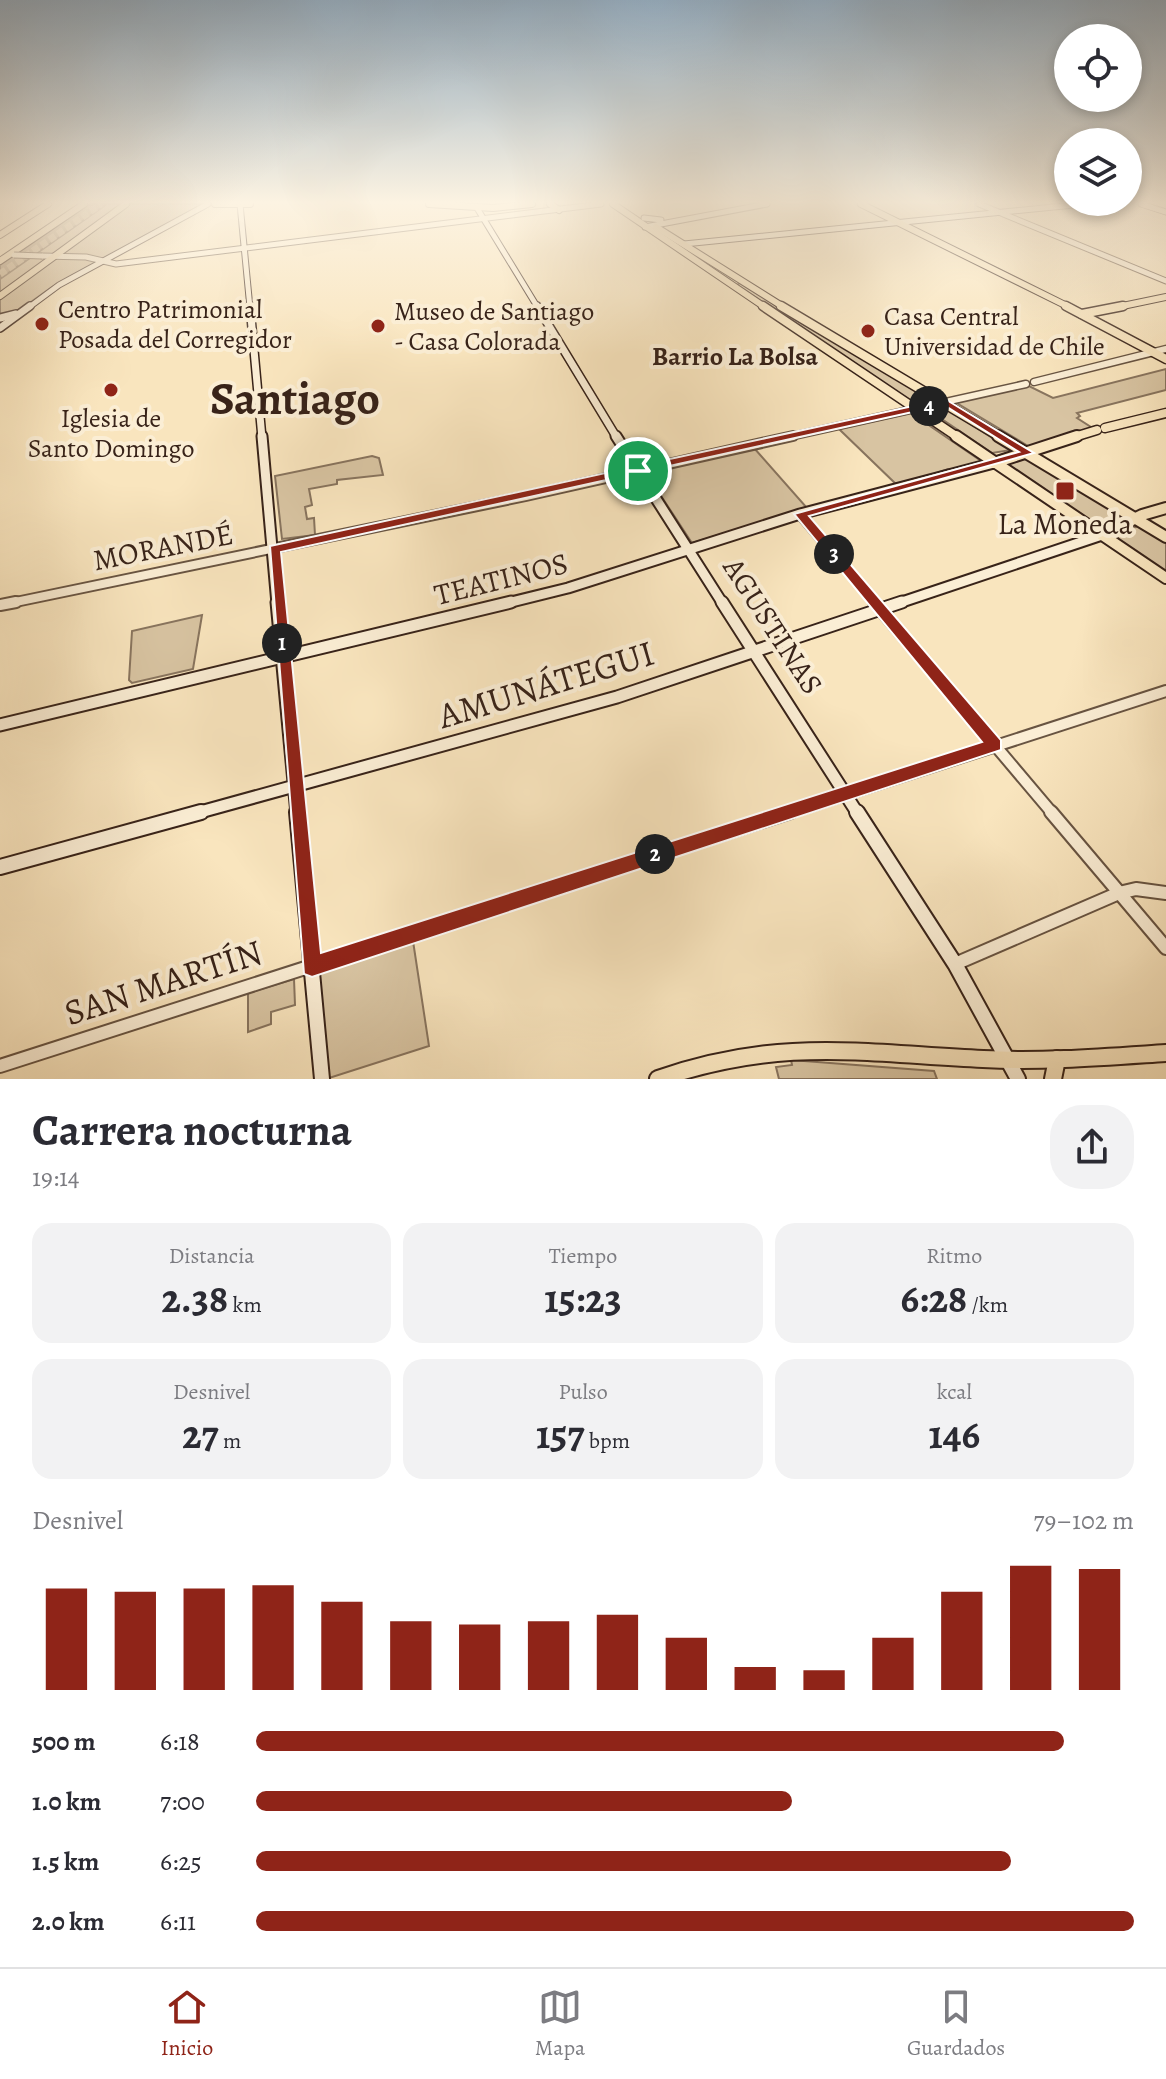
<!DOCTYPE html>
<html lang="es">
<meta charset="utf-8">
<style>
:root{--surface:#fff;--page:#f2f2f3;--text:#2b2b33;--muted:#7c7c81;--line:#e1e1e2;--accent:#8f2418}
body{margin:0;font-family:Alegreya,serif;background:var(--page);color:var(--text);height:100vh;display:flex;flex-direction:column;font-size:30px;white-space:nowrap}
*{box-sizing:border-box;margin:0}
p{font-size:26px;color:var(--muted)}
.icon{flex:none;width:44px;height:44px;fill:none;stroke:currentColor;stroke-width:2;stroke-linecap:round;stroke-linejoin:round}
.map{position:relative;height:1079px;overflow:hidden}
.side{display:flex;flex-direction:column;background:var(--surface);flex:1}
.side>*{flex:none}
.tools{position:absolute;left:1054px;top:24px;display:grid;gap:16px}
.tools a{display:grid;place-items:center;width:88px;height:88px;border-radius:50%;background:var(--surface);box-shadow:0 4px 12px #0003;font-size:40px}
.pin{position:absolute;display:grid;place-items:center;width:68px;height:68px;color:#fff;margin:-34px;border:4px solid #fff;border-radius:50%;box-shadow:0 2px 8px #0007}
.km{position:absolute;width:40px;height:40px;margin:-20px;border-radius:50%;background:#222;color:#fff;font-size:22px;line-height:40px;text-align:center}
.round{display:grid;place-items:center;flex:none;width:84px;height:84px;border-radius:32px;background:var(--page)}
.headline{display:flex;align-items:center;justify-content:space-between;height:136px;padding:0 32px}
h1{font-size:44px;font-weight:700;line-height:60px}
.metrics{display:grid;grid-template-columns:repeat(3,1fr);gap:12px;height:136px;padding:8px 32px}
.metrics div{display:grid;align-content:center;border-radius:20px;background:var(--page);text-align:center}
.metrics b{font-size:40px;font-weight:700}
.metrics small{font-size:22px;font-weight:400}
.metrics p{font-size:22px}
.chart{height:224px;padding:16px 32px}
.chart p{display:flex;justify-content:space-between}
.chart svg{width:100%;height:144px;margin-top:8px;stroke:var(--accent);stroke-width:6}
ul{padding:0 32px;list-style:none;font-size:26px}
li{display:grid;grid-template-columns:128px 96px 1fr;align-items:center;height:60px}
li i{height:20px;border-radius:10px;background:var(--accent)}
.tab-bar{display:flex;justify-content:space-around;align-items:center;height:112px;border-top:2px solid var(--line);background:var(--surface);font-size:22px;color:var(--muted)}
.tab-bar a{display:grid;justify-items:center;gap:4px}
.tab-bar .on{color:var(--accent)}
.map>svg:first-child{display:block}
.green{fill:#d8c4a2;stroke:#88745e;stroke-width:2}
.water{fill:#b7a386;stroke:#84705a;stroke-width:2}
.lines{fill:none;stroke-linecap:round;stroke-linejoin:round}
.motorway-tunnel{stroke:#d2be9d;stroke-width:7;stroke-dasharray:7 3;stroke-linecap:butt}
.tertiary-far4-casing{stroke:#685442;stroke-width:7}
.tertiary-far3-casing{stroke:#685442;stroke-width:9}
.tertiary-far2-casing{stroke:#685442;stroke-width:12}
.tertiary-far1-casing{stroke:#685442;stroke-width:14}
.tertiary-casing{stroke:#685442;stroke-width:16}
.secondary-far4-casing{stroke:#382319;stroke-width:7}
.secondary-far3-casing{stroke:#382319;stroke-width:10}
.secondary-far2-casing{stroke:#382319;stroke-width:13}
.secondary-far1-casing{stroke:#382319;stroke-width:15}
.secondary-casing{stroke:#382319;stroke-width:18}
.primary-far3-casing{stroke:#382319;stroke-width:8}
.primary-far2-casing{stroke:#382319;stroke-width:11}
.primary-far1-casing{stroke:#382319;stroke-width:14}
.primary-casing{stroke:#382319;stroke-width:20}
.tertiary-far4{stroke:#fbeed5;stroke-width:5}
.tertiary-far3{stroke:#fbeed5;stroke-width:6}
.tertiary-far2{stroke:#fbeed5;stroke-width:8}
.tertiary-far1{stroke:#fbeed5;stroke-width:10}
.tertiary{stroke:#fbeed5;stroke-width:12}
.secondary-far4{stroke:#fbeed5;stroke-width:5}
.secondary-far3{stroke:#fbeed5;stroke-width:7}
.secondary-far2{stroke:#fbeed5;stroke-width:9}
.secondary-far1{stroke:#fbeed5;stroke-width:11}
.secondary{stroke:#fbeed5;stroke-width:14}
.primary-far3{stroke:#f9e5be;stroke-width:6}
.primary-far2{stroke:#f9e5be;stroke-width:8}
.primary-far1{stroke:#f9e5be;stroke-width:10}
.primary{stroke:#f9e5be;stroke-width:16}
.tertiary-bridge-casing{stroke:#685442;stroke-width:7;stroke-linecap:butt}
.tertiary-bridge{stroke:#fbeed5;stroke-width:5}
.route{fill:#8f2418;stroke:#fff;stroke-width:2;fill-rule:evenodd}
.poi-dot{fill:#8f2418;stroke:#fbeed5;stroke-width:3}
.labels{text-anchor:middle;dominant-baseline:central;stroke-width:8;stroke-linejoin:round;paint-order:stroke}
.far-poi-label{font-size:26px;fill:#382319;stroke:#fbeed5;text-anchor:start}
.far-neighbourhood-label{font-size:26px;font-weight:bold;fill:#382319;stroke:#fbeed5}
.poi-label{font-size:30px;fill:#382319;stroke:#fbeed5}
.street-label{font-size:30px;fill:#382319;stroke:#fbeed5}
.near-street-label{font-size:36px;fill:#382319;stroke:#fbeed5}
.town-label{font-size:46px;font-weight:bold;fill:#382319;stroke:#fbeed5}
</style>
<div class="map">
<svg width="1166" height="1079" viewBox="0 0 1166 1079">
<rect width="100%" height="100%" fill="#f9e5be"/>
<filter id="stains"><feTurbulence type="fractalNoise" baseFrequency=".0025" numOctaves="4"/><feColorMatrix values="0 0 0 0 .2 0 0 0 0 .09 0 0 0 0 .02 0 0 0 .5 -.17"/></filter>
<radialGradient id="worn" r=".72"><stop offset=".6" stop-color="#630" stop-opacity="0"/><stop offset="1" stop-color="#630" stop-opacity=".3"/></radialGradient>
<!-- green -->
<g class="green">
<polygon points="90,204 205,204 52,287 14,314 0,317 0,265"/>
<polygon points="740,283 935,402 918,406 737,285"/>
<polygon points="1166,369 1166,390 1077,413 1080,416 1077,418 1094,429 1033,449 955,402 1029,386 1053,398"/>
<polygon points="940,408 947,409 1011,450 992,453 930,411"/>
<polygon points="911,413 984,463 952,472 948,469 898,486 839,429"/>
<polygon points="754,448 807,508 692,543 646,473"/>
<polygon points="372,456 379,458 383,475 337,480 337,484 309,489 312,505 305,507 307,519 314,518 315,535 282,539 275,476"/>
<polygon points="1022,456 1124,517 1099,526 1004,463"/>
<polygon points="1138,526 1166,540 1166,572 1118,541 1118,534"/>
<polygon points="202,615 193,669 132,683 129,680 132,631"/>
<polygon points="413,941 429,1046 326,1079 318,972"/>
<polygon points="294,979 295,1005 271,1012 271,1024 248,1032 248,993"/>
<polygon points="791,1060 934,1071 937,1079 779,1079 776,1067 792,1065"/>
</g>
<!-- water -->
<polygon class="water" points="107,204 0,279 0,265 88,205"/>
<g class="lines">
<!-- motorway-tunnel -->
<polyline class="motorway-tunnel" points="0,274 101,204"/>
<defs>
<g id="tertiary-far4">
<polyline points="979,204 1166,281"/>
<polyline points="42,256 86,257 116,264 601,204"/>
</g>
<g id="tertiary-far3">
<polyline points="1034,382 1166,349"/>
<polyline points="784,438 1026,384"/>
</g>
<g id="tertiary-far2">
<polyline points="800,514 876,604"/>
<polyline points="6,604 526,496 793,436"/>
</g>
<g id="tertiary-far1">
<polyline points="874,602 1053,814"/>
<polyline points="0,605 16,602"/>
<polyline points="785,814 1166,691"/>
</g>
<g id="tertiary">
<polyline points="1051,812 1166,948"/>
<polyline points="955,964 1119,893 1136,889 1166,893"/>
<polyline points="0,1066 791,812"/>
</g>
<g id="secondary-far4">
<polyline points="240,204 250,308"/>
<polyline points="1141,204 1166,212"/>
<polyline points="477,208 538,308"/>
<polyline points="644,218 661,220"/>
<polyline points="645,227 767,204"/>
<polyline points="684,244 1084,204"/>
<polyline points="28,308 59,285 208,204"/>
</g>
<g id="secondary-far3">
<polyline points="250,306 262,438"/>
<polyline points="537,306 617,438"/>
<polyline points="0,318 16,314"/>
<polyline points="0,328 30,306"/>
</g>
<g id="secondary-far2">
<polyline points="262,436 277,604"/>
<polyline points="616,436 723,604"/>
<polyline points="503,604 568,588 800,514 994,463"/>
<polyline points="896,604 1102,535"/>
</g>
<g id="secondary-far1">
<polyline points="277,602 297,814"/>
<polyline points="722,602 858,814"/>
<polyline points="0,725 511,602"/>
<polyline points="193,814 617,697 902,602"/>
</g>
<g id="secondary">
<polyline points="297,812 322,1079"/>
<polyline points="857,812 955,964 1018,1079"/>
<polyline points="0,867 201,812"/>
</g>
<g id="primary-far3">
<polyline points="215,204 250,204"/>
<polyline points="429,204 493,208 532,204"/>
<polyline points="550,204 559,210"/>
<polyline points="613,204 766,308"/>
<polyline points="861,204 1071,308"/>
<polyline points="656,227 785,308"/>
<polyline points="0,235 48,204"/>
<polyline points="0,261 84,204"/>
<polyline points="0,296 126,204"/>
<polyline points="1113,308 1166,297"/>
</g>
<g id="primary-far2">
<polyline points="763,306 959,438"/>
<polyline points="781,306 1002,438"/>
<polyline points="1066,306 1166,359"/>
<polyline points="1082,314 1123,306"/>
<polyline points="1105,428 1166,413"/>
<polyline points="1071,438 1097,430"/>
</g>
<g id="primary-far1">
<polyline points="956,436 1166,578"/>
<polyline points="998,436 1166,537"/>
<polyline points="994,463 1077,436"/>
<polyline points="1102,535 1142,515 1166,508"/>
</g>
<g id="primary">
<path d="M 658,1079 C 780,1037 859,1053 983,1059 C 1044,1062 1105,1057 1166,1053"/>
<polyline points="1053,1079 1057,1059"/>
</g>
</defs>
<!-- tertiary-far4 casing -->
<use href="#tertiary-far4" class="tertiary-far4-casing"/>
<!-- tertiary-far3 casing -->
<use href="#tertiary-far3" class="tertiary-far3-casing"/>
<!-- tertiary-far2 casing -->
<use href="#tertiary-far2" class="tertiary-far2-casing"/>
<!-- tertiary-far1 casing -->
<use href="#tertiary-far1" class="tertiary-far1-casing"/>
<!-- tertiary casing -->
<use href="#tertiary" class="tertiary-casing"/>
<!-- secondary-far4 casing -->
<use href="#secondary-far4" class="secondary-far4-casing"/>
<!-- secondary-far3 casing -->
<use href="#secondary-far3" class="secondary-far3-casing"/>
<!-- secondary-far2 casing -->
<use href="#secondary-far2" class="secondary-far2-casing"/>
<!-- secondary-far1 casing -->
<use href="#secondary-far1" class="secondary-far1-casing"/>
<!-- secondary casing -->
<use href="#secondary" class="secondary-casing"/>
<!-- primary-far3 casing -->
<use href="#primary-far3" class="primary-far3-casing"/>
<!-- primary-far2 casing -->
<use href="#primary-far2" class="primary-far2-casing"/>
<!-- primary-far1 casing -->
<use href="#primary-far1" class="primary-far1-casing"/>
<!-- primary casing -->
<use href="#primary" class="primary-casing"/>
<!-- tertiary-far4 -->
<use href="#tertiary-far4" class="tertiary-far4"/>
<!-- tertiary-far3 -->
<use href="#tertiary-far3" class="tertiary-far3"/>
<!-- tertiary-far2 -->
<use href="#tertiary-far2" class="tertiary-far2"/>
<!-- tertiary-far1 -->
<use href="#tertiary-far1" class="tertiary-far1"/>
<!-- tertiary -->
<use href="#tertiary" class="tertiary"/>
<!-- secondary-far4 -->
<use href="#secondary-far4" class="secondary-far4"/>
<!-- secondary-far3 -->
<use href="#secondary-far3" class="secondary-far3"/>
<!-- secondary-far2 -->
<use href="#secondary-far2" class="secondary-far2"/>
<!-- secondary-far1 -->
<use href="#secondary-far1" class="secondary-far1"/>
<!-- secondary -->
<use href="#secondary" class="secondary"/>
<!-- primary-far3 -->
<use href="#primary-far3" class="primary-far3"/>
<!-- primary-far2 -->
<use href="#primary-far2" class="primary-far2"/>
<!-- primary-far1 -->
<use href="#primary-far1" class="primary-far1"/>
<!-- primary -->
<use href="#primary" class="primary"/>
<defs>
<polyline id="tertiary-bridge" points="14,255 42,256"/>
</defs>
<!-- tertiary-bridge casing -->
<use href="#tertiary-bridge" class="tertiary-bridge-casing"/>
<!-- tertiary-bridge -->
<use href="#tertiary-bridge" class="tertiary-bridge"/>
</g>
<!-- sky -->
<linearGradient id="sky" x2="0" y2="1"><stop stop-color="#94adc1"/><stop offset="0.57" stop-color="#fcf3e2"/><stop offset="1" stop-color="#fcf3e2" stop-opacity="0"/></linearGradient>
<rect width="1166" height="355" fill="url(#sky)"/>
<!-- route -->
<path class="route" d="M 945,399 L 1034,453 L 809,516 L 1001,740 L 1001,750 L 312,977 L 304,974 L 270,546 ZM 944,405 L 1019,452 L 794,514 L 982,742 L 321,953 L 281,552 Z"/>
<!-- markers -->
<g class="poi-dot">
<circle cx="42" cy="324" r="8"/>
<circle cx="378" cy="326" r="8"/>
<circle cx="868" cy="331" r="8"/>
<circle cx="111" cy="390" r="8"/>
<rect x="1055" y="481" width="20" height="20" rx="4"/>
</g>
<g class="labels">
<!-- far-poi labels -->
<g class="far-poi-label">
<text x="58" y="309">Centro Patrimonial<tspan x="58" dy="30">Posada del Corregidor</tspan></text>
<text x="394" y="311">Museo de Santiago<tspan x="394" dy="30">- Casa Colorada</tspan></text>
<text x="884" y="316">Casa Central<tspan x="884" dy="30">Universidad de Chile</tspan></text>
<text x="111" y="418" text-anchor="middle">Iglesia de<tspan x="111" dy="30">Santo Domingo</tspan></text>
</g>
<!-- far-neighbourhood labels -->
<g class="far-neighbourhood-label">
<text x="735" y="356">Barrio La Bolsa</text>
</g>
<!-- poi labels -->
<g class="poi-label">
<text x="1065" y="524">La Moneda</text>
</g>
<!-- street labels -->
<g class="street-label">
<text transform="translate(163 547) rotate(-11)">MORANDÉ</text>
<text transform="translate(501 579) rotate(-14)">TEATINOS</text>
<text transform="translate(773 626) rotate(57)">AGUSTINAS</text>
</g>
<!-- near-street labels -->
<g class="near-street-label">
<text transform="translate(546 684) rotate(-17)">AMUNÁTEGUI</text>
<text transform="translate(163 982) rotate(-18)">SAN MARTÍN</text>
</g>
<!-- town labels -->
<g class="town-label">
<text x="295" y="398">Santiago</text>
</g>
</g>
<rect width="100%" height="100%" filter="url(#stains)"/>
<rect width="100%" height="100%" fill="url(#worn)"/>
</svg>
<div class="tools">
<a><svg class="icon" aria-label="locate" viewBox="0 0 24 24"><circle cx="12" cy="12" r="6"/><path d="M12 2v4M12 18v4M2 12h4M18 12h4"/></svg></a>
<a><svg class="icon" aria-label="layers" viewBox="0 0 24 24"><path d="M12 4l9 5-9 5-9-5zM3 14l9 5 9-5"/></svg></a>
</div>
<div class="pin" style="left:638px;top:471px;background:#1e9e55"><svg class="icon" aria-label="arrive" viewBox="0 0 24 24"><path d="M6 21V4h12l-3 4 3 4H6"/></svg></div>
<b class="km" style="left:282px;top:643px">1</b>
<b class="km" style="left:655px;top:854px">2</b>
<b class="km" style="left:834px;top:554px">3</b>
<b class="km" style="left:929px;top:406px">4</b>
</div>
<section class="side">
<div class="headline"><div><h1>Carrera nocturna</h1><p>19:14</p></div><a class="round"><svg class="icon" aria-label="share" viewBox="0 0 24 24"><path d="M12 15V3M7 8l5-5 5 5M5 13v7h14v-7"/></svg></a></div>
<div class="metrics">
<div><p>Distancia</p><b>2.38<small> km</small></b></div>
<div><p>Tiempo</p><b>15:23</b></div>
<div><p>Ritmo</p><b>6:28<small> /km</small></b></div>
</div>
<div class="metrics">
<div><p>Desnivel</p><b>27<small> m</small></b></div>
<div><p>Pulso</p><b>157<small> bpm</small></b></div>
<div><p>kcal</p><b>146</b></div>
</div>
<div class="chart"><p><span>Desnivel</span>79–102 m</p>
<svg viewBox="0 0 160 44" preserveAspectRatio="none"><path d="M5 44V13M15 44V14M25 44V13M35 44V12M45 44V17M55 44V23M65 44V24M75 44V23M85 44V21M95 44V28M105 44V37M115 44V38M125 44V28M135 44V14M145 44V6M155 44V7"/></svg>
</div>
<ul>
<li><b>500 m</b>6:18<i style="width:92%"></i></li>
<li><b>1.0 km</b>7:00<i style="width:61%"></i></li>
<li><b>1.5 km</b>6:25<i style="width:86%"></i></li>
<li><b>2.0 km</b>6:11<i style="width:100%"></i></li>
</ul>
</section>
<nav class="tab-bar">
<a class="on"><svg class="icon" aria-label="home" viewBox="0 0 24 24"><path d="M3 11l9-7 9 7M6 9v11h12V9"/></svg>Inicio</a>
<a><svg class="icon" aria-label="map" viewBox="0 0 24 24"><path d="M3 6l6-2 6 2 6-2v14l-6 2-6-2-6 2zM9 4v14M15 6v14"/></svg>Mapa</a>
<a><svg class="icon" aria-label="saved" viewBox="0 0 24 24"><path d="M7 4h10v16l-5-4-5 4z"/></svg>Guardados</a>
</nav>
